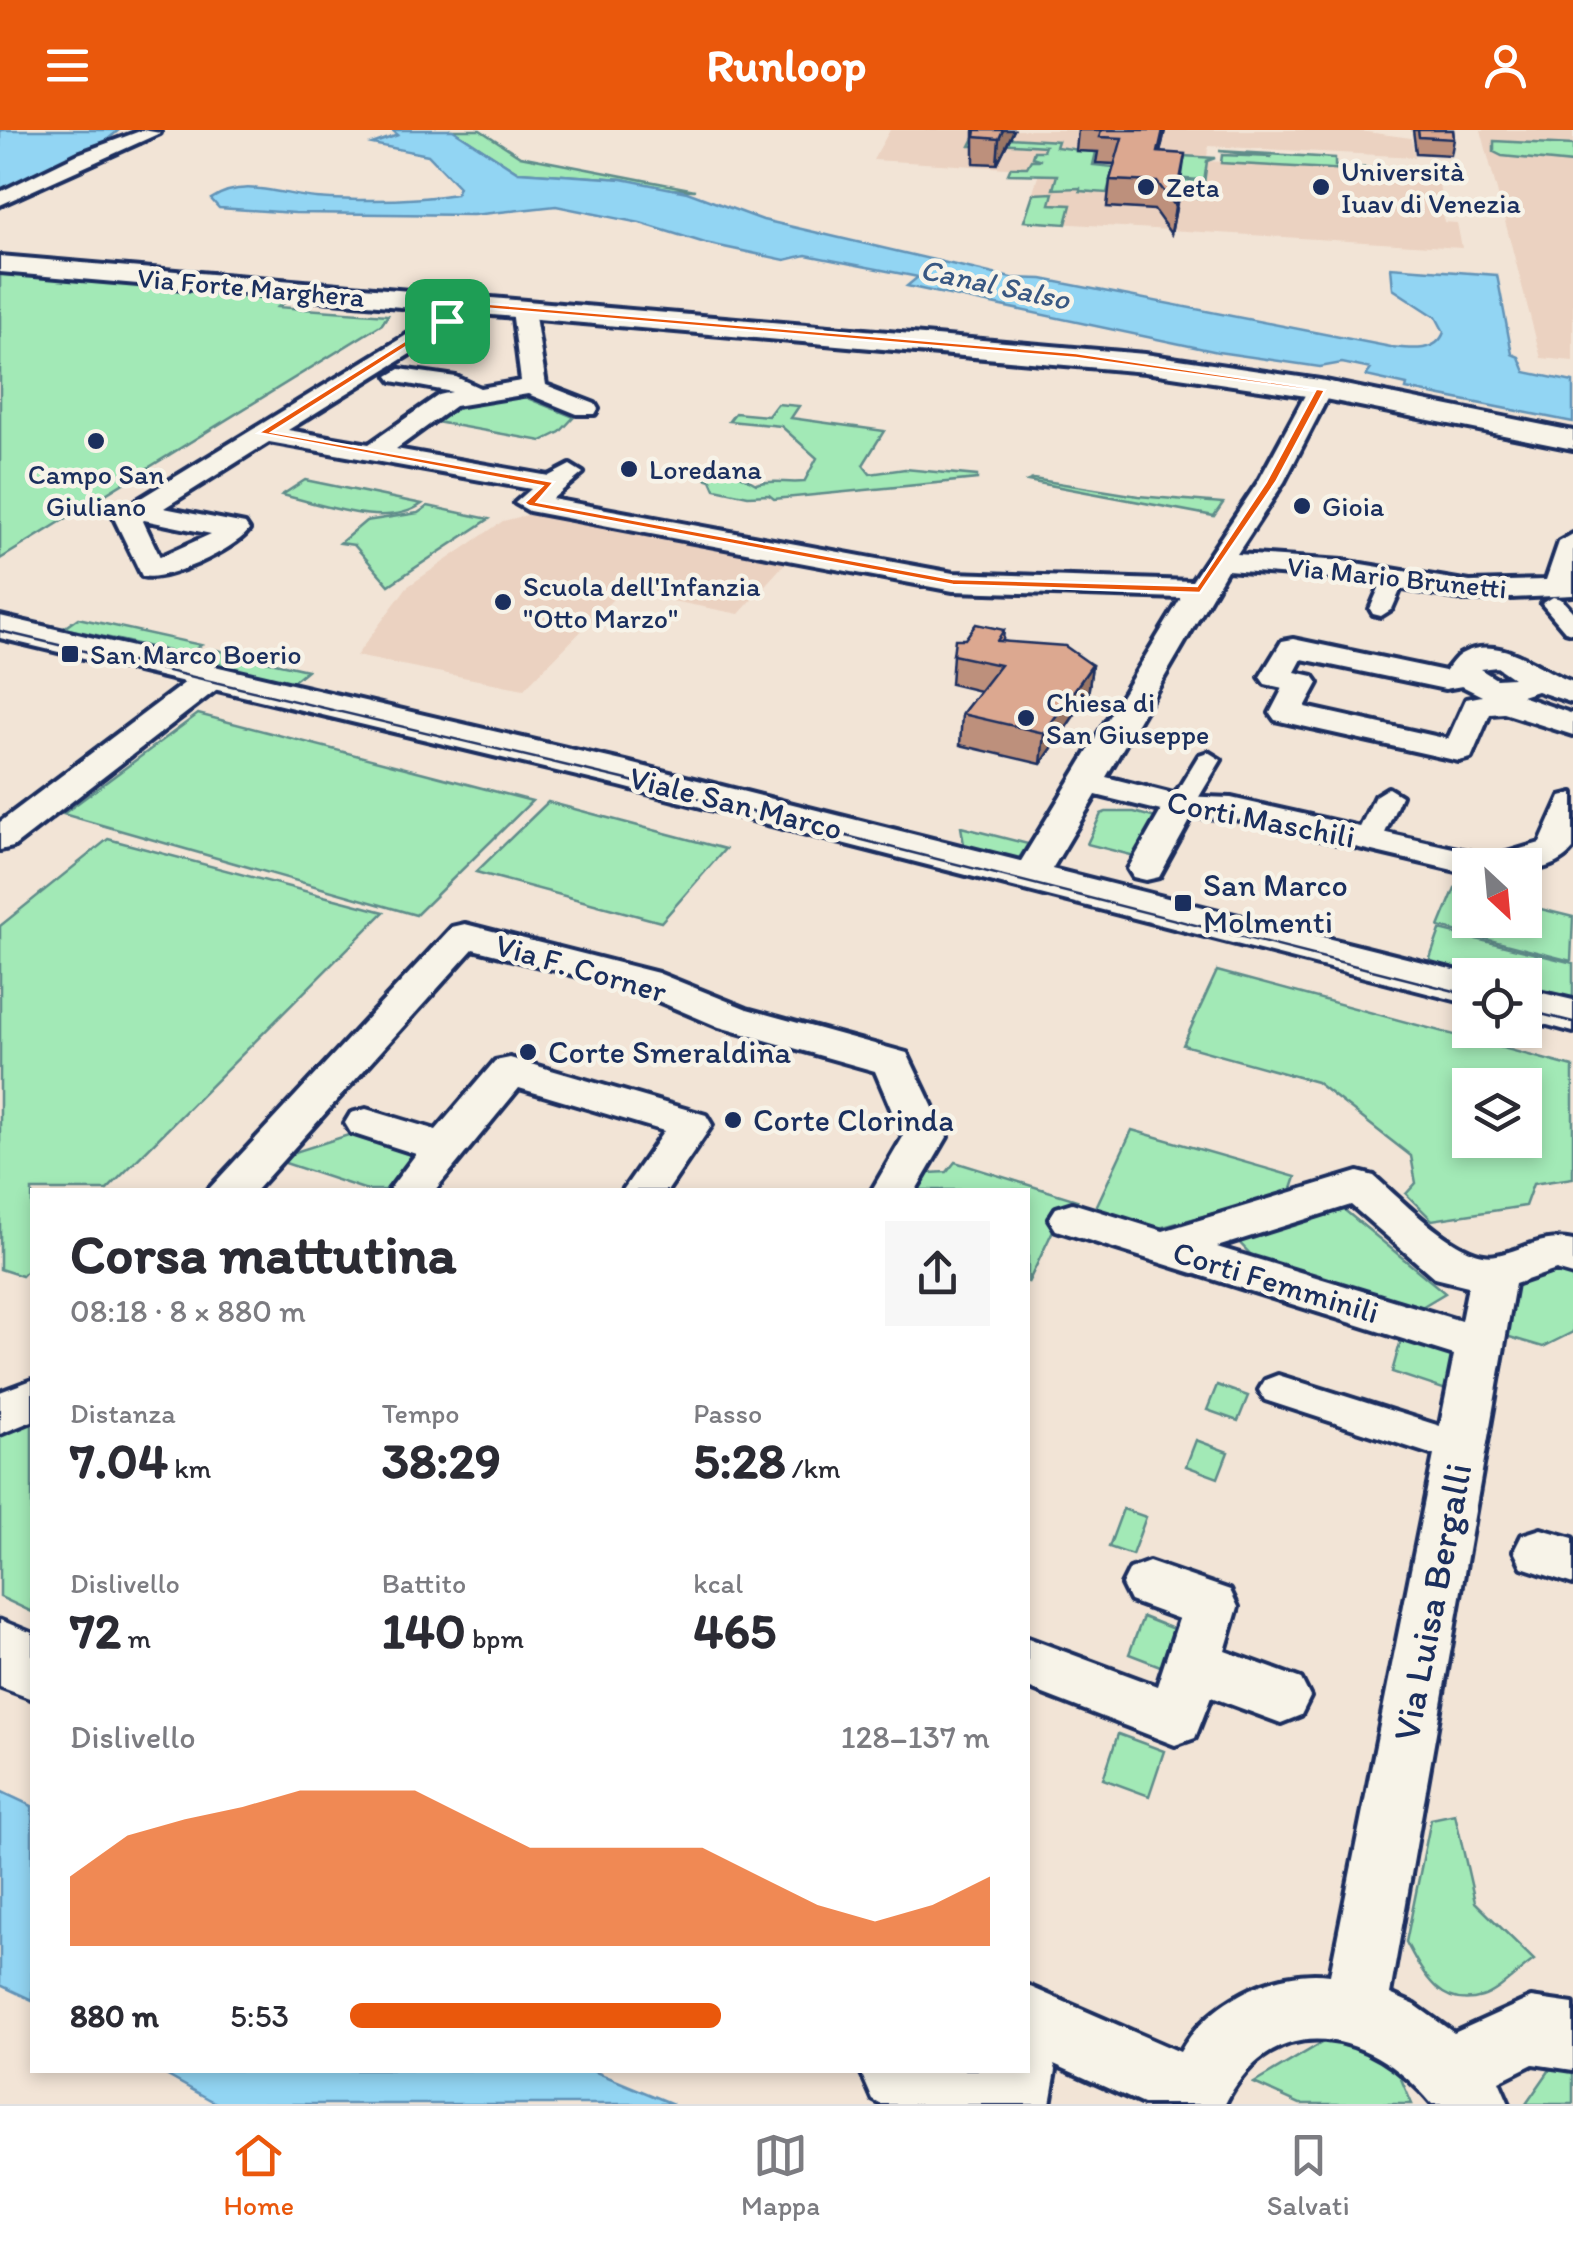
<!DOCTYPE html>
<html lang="it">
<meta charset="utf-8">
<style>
:root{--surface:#fff;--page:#f7f7f7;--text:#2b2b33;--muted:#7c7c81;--line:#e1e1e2;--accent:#ea580c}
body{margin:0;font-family:Itim,sans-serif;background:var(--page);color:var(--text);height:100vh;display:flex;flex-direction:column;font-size:38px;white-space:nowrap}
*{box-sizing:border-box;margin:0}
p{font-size:32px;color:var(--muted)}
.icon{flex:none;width:55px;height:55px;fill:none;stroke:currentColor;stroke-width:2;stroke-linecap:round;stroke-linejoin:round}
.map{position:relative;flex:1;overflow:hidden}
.sheet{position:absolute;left:30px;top:1058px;width:1000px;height:885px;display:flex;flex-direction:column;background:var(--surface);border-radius:0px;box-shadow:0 5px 15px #0003}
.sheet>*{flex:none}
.needle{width:65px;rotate:154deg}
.tools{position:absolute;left:1452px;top:718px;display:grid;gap:20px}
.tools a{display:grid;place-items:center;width:90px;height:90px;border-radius:0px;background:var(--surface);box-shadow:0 5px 15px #0003;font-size:50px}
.pin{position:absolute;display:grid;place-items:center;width:85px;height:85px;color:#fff;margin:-42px;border-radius:20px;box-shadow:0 5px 15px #0006}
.round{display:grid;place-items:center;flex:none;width:105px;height:105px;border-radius:0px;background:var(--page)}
.summary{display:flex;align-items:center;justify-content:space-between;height:170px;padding:0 40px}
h1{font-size:55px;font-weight:800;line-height:75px}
.figures{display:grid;grid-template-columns:repeat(3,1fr);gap:15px;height:170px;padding:10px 40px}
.figures div{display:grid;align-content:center}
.figures b{font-size:50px;font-weight:800}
.figures small{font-size:28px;font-weight:400}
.figures p{font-size:28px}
.chart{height:280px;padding:20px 40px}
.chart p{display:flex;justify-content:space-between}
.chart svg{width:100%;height:180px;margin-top:10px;fill:var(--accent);opacity:.7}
ul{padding:0 40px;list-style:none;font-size:32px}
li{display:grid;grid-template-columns:160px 120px 1fr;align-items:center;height:75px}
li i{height:25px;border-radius:12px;background:var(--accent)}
header{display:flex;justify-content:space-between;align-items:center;height:130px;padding:0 40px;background:var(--accent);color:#fff;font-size:45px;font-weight:800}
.menu{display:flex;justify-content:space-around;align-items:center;height:140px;border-top:2px solid var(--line);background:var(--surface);font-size:28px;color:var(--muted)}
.menu a{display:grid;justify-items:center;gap:5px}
.menu .current{color:var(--accent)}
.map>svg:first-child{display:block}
.built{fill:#ebd2c1}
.green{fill:#a2e9b6;stroke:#5e8c8a;stroke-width:2.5;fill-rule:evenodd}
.water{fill:#92d5f3;stroke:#6293b7;stroke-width:2.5}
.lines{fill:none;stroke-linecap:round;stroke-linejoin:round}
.pedestrian-casing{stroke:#1b2f5e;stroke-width:8}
.minor-casing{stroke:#1b2f5e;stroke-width:8}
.tertiary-casing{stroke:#1b2f5e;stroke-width:8}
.secondary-casing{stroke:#1b2f5e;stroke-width:7}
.pedestrian{fill:#f7f3e8;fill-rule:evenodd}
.minor{fill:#f7f3e8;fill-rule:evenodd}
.tertiary{fill:#f7f3e8;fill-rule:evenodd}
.secondary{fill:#f7f3e8;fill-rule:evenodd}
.tram{stroke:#1b2f5e;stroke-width:2.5}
.wall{fill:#bd907c;stroke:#1b2f5e;stroke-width:2.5}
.shaded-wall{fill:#9a7665;stroke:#1b2f5e;stroke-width:2.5}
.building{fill:#dca890;stroke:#1b2f5e;stroke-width:2.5}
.route{fill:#ea580c;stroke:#fff;stroke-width:2.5;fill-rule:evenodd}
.poi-dot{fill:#1b2f5e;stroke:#f7f3e8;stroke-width:4}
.labels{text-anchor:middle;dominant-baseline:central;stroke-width:9;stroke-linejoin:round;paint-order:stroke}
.far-poi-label{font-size:28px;fill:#1b2f5e;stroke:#f7f3e8;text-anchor:start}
.far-street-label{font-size:28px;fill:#1b2f5e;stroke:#f7f3e8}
.far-water-label{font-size:30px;font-style:italic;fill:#395883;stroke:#f7f3e8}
.street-label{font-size:32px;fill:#1b2f5e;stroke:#f7f3e8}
.poi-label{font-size:32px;fill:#1b2f5e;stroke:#f7f3e8;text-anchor:start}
.near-street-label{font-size:38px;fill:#1b2f5e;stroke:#f7f3e8}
</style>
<header><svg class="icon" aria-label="menu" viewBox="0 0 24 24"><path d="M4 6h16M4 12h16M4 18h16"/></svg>Runloop<svg class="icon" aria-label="person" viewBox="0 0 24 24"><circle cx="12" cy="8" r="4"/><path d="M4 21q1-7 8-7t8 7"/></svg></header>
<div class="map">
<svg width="1573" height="1974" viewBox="0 0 1573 1974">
<rect width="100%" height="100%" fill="#f2e4d6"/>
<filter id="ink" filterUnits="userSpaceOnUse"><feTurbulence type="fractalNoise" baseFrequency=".01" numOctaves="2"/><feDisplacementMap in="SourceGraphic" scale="20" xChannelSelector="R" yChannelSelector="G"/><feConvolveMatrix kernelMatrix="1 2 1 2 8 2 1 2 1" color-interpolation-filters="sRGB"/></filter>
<g filter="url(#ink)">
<!-- built -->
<g class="built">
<polygon points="890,0 1352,0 1411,8 1415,27 1208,16 1207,31 1438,45 1444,92 1457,93 1462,118 1024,91 1040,40 873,30"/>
<polygon points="1481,0 1573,0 1573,231 1541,228"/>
<polygon points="535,383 787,431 739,484 621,461 524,559 356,526 407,457 503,391"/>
</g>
<!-- green -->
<g class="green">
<polygon points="453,0 480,0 520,26 695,60 663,59 622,49 518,42"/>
<polygon points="975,6 1058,11 1056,17 1096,22 1093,35 1114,37 1107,63 1080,61 1080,58 1053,59 1057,45 1008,44 1011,37 1027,37 1031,30 1041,30 1032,27 1034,21 1043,21 1045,16 980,12 977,16 970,16"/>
<polygon points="1494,11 1573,15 1573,33 1502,26 1494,22"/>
<polygon points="1219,21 1335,28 1335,36 1438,42 1438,45 1221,33 1222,25 1272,27"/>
<polygon points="1135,23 1215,28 1207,31 1202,68 1179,67 1182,51 1200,50 1129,45"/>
<polygon points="1053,63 1050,74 1071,75 1066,94 1024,91 1033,64"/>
<polygon points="0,142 292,168 278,177 388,185 382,194 0,429"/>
<polygon points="510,261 574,287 560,302 542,311 425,290 450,271"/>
<path d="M 777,274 L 799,276 L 791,288 L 884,301 L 863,335 L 870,344 L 905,339 L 977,346 L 977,349 L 774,369 L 769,365 L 748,366 L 715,359 L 711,350 L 679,339 L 687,333 L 733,341 L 756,354 C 773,349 787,354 804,352 L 817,328 L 781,296 L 729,291 L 735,283 L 768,286 Z"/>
<polygon points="1033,349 1138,366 1223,373 1214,386 1028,351"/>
<path d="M 305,350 L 422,374 C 385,400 322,374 282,365 Z"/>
<polygon points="428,376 489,389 389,455 354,415 340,413 366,391 418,383"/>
<polygon points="78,488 201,515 187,525 64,498"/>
<polygon points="212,519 307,540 289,555 193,532"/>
<polygon points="198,584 532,671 416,785 63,684"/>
<polygon points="548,672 725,719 661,792 476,742"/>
<polygon points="1106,682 1134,682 1156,688 1135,726 1087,714 1101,684"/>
<polygon points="961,697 1028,714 1016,733 965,720"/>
<polygon points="108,709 384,782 107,1060 32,1060 32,1135 22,1146 0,1139 0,796"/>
<polygon points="1455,758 1470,762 1470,790 1525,790 1525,775 1573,787 1571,831 1439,797"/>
<polygon points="1440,800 1573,833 1573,874 1525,862 1525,845 1470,845 1427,837"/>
<path d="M 1217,841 L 1573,937 L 1573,1048 L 1533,1054 L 1525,1076 L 1432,1090 L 1406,1064 L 1416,1053 L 1411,1026 L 1316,952 L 1183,915 ZM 1470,955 L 1525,955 L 1525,1010 L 1470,1010 Z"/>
<polygon points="364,1000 435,1022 403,1060 367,1060 273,1029"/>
<polygon points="1132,1000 1296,1047 1291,1062 1141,1103 1091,1088"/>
<polygon points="955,1032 1077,1070 1057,1092 1028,1153 1028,1060 919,1060 929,1043 947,1042"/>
<polygon points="1342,1078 1445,1163 1420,1178 1255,1129 1236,1109"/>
<polygon points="1562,1136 1573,1139 1573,1202 1543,1217 1503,1205 1511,1154"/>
<polygon points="1403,1203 1456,1220 1446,1260 1392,1242"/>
<polygon points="1217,1255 1248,1266 1238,1291 1207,1280"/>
<polygon points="32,1287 32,1482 0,1467 0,1300"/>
<polygon points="1196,1310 1228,1322 1218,1348 1186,1336"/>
<polygon points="1123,1379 1146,1387 1132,1425 1109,1417"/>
<polygon points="1143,1487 1176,1500 1163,1537 1129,1524"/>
<polygon points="1118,1604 1164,1621 1149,1666 1103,1649"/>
<path d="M 1455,1684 L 1475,1772 L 1534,1830 C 1519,1840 1499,1862 1482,1867 C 1440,1880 1422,1842 1406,1812 L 1431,1689 Z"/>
<polygon points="1335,1905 1391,1926 1412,1974 1300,1974 1254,1953"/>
<polygon points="1556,1931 1573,1935 1573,1974 1526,1974"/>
</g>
<!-- water -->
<g class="water">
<polygon points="0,0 119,0 102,14 0,62"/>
<path d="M 392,0 L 453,0 L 518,42 L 622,49 L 687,62 L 763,90 L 1011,148 L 1042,149 L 1391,217 C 1410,219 1437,223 1444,202 L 1436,187 L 1393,159 L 1391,137 L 1497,145 L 1512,224 L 1519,227 L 1525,242 L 1573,252 L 1573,292 L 1406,259 L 1407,255 L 1366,246 L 1371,239 L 1342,233 L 1320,237 L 1218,222 L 907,156 L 918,147 L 806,125 L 785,130 L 705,113 L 640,93 L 556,76 L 473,85 L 295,83 L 219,78 L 211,69 C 243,47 281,65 316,68 C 360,71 413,71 456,64 L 459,57 L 428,25 L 372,14 L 398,5 Z"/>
<polygon points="0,1661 32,1676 32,1870 0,1855"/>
<polygon points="157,1940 591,1940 673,1974 218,1974"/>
</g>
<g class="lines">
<defs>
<g id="pedestrian">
<polygon points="1394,442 1405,449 1392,479 1381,486 1373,484 1370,479 1383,449"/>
<polygon points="1553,467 1561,469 1573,482 1573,503 1565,501 1542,474"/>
<polygon points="1208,622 1221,630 1190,682 1181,684 1172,682 1168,676 1199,625"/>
<polygon points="1388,658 1401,666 1382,710 1378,716 1358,716 1354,710 1375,666"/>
<polygon points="1278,1245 1475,1307 1480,1318 1475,1329 1461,1334 1265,1270 1259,1260 1265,1250"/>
</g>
<g id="minor">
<polygon points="143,0 160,3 0,75 0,62 78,24"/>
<path d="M 467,168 L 478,175 L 463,191 L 288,300 L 369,314 L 439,265 L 452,262 L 392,251 L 388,246 L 400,239 L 456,247 L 480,258 L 521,251 L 512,180 L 523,173 L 534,180 L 546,255 L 595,274 L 598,279 L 595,284 L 577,284 L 528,264 L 455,276 L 396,319 L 549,346 L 570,335 L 583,343 L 552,369 L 953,443 L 1192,451 L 1258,352 L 1311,254 L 1329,254 L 1332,259 L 1284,352 L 1237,424 L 1343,431 L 1470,452 L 1546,450 L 1559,412 L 1573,404 L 1573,465 L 1470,470 L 1343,449 L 1227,440 L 1106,647 L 1181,666 L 1231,668 L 1475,723 L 1500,725 L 1540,713 L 1561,666 L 1573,663 L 1573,719 C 1560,735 1544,738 1525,742 L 1525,735 L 1470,735 L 1470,744 L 1231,688 L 1192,687 L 1159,747 L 1146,750 L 1133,747 L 1128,739 L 1161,681 L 1096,665 L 1043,754 L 1030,757 L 1017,754 L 1012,746 L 1181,468 L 953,461 L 529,381 L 515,373 L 531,359 L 269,312 L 164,378 L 245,394 L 249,400 C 234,420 166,452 142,446 L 114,388 L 118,382 ZM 143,391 L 144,390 L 211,404 L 160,427 Z"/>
<path d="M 1293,509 L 1445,541 C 1450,536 1455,527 1461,524 C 1501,502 1539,541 1573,552 L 1573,573 L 1537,561 L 1521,566 L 1573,584 L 1573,605 L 1504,583 L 1490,584 L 1471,628 L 1459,631 L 1275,590 L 1270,583 L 1283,558 L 1265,554 L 1260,547 L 1282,511 ZM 1302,529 L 1445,559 L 1462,556 L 1482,566 L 1466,569 L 1448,609 L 1305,577 L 1318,553 L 1313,546 L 1295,542 ZM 1497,537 L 1513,548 L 1496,549 L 1480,539 Z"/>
<polygon points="214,537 225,539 230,546 225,553 13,717 0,720 0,692 203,539"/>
<polygon points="465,794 658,843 747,879 907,923 947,1007 916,1060 872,1060 903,1007 875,941 719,897 630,859 473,819 256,1060 208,1060 452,797"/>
<polygon points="510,928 706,985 712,995 668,1060 623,1060 664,1001 519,958 435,1060 389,1060 416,1024 351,1003 345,993 351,983 366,979 436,1000 495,931"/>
<path d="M 1358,1042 L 1374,1046 C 1401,1069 1461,1133 1497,1125 C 1525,1119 1544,1104 1573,1111 L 1573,1145 L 1556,1140 L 1515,1154 L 1390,1864 L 1415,1875 L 1454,1903 L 1531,1868 L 1573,1874 L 1573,1940 L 1533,1934 L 1499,1951 L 1509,1974 L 1432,1974 C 1372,1901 1274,1876 1225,1974 L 1143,1974 L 1054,1934 L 1056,1940 L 1050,1974 L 982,1974 L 990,1940 L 1028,1940 L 1028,1856 L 1180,1922 C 1207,1873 1273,1838 1330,1845 L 1454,1225 L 1056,1100 L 1049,1089 L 1056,1078 L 1072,1073 L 1163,1101 ZM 1351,1075 L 1435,1148 L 1468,1156 L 1461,1191 L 1217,1117 Z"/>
<polygon points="32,1250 32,1291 0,1304 0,1262"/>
<polygon points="1541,1399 1573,1408 1573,1454 1522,1437 1514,1421 1522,1405"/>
<polygon points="1149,1432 1230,1460 1238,1477 1225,1521 1301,1549 1310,1567 1301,1585 1281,1593 1211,1567 1195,1608 1175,1615 1028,1558 1028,1508 1157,1556 1179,1489 1130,1471 1122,1455 1130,1439"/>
</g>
<g id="tertiary">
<polygon points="0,126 1145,224 1320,250 1573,301 1573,319 1320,268 1145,242 0,142"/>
<polygon points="0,486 626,632 1474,845 1470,845 1470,874 619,656 0,508"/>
<polygon points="1525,859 1573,870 1573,902 1525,889"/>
</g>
<g id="secondary">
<polygon points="0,1490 32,1503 32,1569 0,1557"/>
<polygon points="860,1940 1001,1940 1008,1943 1021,1974 880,1974 873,1970"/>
</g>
</defs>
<!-- pedestrian casing -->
<use href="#pedestrian" class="pedestrian-casing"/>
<!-- minor casing -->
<use href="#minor" class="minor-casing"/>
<!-- tertiary casing -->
<use href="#tertiary" class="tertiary-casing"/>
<!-- secondary casing -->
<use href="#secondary" class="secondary-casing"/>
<!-- pedestrian -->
<use href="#pedestrian" class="pedestrian"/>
<!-- minor -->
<use href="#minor" class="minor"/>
<!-- tertiary -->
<use href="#tertiary" class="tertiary"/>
<!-- secondary -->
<use href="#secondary" class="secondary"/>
<!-- tram -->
<g class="tram">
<polyline points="0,501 623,649 1470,865"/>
<polyline points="1525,880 1573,892"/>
</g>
</g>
<!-- wall -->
<g class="wall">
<polygon points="974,0 1014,0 997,34 974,33"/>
<polygon points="1078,0 1165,0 1160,23 1181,51 1171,104 1154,80 1107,77 1110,50 1115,34 1096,33 1098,22 1076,21"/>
<polygon points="1413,0 1453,0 1454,9 1451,25 1416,23"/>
<polygon points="1004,500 1003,511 1092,535 1088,565 1041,634 960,615 962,584 980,561 951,554 953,525"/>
</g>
<!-- shaded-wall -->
<g class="shaded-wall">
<polygon points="1003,0 1014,0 997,34 999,9"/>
<polygon points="1163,0 1165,0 1154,49 1158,22"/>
<polygon points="1185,24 1181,51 1171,104 1175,76"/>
<polygon points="1092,535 1088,565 1041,634 1044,603"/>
</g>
<!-- building -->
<g class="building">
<polygon points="976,0 1003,0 999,9 975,7"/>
<polygon points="1101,0 1163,0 1158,22 1185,24 1175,76 1157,52 1110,50 1122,8 1099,7"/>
<polygon points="1418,0 1453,0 1454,9 1419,7"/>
<polygon points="976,494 1004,500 997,511 1065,516 1092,535 1044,603 962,584 1000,535 953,525 955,509 965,509"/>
</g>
</g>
<!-- route -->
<path class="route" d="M 467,172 L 1076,223 L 1325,260 L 1276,352 L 1200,463 L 953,455 L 529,376 L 524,373 L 542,356 L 258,303 ZM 469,177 L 1076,228 L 1315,261 L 1266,352 L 1197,456 L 953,449 L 537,372 L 554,352 L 272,302 Z"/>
<!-- markers -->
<g class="poi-dot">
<circle cx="1146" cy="57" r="10"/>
<circle cx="1321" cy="57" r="10"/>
<circle cx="96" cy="311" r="10"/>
<circle cx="629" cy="339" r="10"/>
<circle cx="1302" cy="376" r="10"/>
<circle cx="503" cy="472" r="10"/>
<rect x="60" y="514" width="20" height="20" rx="5"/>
<circle cx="1026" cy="588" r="10"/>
<rect x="1173" y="763" width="20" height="20" rx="5"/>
<circle cx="528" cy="922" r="10"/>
<circle cx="733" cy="990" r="10"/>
</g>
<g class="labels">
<!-- far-poi labels -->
<g class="far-poi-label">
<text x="1341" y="41">Università<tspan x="1341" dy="32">Iuav di Venezia</tspan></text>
<text x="1166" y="57">Zeta</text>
<text x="649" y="339">Loredana</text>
<text x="96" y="344" text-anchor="middle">Campo San<tspan x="96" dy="32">Giuliano</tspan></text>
<text x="1322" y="376">Gioia</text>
<text x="523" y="456">Scuola dell'Infanzia<tspan x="523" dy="32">"Otto Marzo"</tspan></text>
<text x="90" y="524">San Marco Boerio</text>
<text x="1046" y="572">Chiesa di<tspan x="1046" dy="32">San Giuseppe</tspan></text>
</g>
<!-- far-street labels -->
<g class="far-street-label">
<text transform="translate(251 157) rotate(5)">Via Forte Marghera</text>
<text transform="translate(1397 447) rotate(6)">Via Mario Brunetti</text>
</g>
<!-- far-water labels -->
<g class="far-water-label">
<text transform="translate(995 154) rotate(12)">Canal Salso</text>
</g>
<!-- street labels -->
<g class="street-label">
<text transform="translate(736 673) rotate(14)">Viale San Marco</text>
<text transform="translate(1261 689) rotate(11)">Corti Maschili</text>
<text transform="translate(581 838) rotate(16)">Via F. Corner</text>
<text transform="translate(1276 1152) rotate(17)">Corti Femminili</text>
</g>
<!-- poi labels -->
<g class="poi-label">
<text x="1203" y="755">San Marco<tspan x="1203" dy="37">Molmenti</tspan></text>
<text x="548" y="922">Corte Smeraldina</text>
<text x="753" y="990">Corte Clorinda</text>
</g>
<!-- near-street labels -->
<g class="near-street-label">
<text transform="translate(1432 1472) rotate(-79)">Via Luisa Bergalli</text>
</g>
</g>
</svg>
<div class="tools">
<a><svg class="needle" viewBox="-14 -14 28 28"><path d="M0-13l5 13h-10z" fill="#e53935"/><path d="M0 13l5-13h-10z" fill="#7c7c81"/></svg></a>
<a><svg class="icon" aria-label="locate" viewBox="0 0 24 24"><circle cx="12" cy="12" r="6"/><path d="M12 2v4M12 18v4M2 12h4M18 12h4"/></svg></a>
<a><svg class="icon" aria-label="layers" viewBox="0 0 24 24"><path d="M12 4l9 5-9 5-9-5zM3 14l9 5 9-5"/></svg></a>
</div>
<div class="pin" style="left:447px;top:191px;background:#1e9e55"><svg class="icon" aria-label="arrive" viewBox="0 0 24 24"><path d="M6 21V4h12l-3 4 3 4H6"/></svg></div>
<section class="sheet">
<div class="summary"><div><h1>Corsa mattutina</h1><p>08:18 · 8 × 880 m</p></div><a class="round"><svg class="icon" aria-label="share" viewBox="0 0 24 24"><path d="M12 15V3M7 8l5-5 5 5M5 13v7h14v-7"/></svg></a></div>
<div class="figures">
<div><p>Distanza</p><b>7.04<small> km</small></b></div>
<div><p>Tempo</p><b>38:29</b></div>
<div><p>Passo</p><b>5:28<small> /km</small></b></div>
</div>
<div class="figures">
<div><p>Dislivello</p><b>72<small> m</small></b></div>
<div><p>Battito</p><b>140<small> bpm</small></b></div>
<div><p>kcal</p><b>465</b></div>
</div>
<div class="chart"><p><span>Dislivello</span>128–137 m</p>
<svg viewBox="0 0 160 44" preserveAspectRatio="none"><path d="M0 44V27L10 17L20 13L30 10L40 6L50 6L60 6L70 13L80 20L90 20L100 20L110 20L120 27L130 34L140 38L150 34L160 27V44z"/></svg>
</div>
<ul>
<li><b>880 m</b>5:53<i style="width:58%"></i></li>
</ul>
</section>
</div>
<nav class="menu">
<a class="current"><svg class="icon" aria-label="home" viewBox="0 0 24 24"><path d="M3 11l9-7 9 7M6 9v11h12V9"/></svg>Home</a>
<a><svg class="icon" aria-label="map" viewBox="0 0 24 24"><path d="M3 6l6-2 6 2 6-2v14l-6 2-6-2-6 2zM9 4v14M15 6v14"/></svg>Mappa</a>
<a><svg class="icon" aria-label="saved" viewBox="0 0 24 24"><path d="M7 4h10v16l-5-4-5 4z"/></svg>Salvati</a>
</nav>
